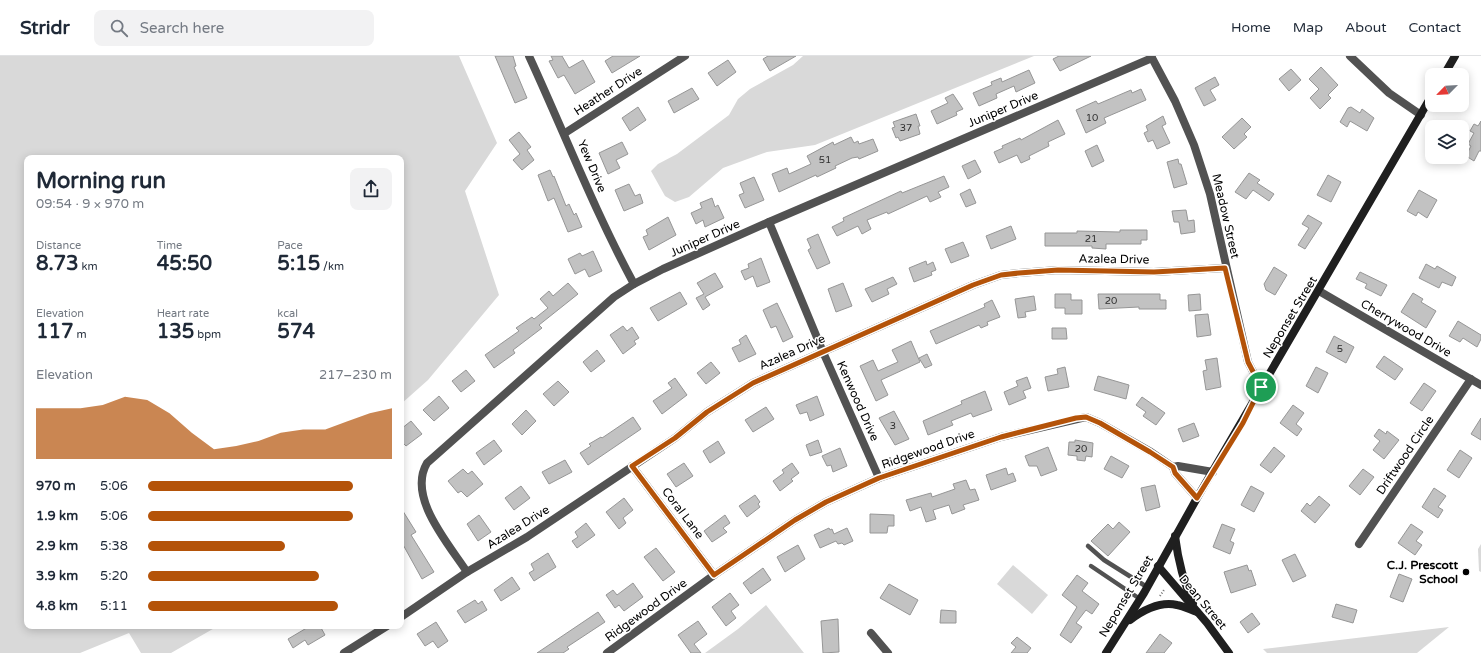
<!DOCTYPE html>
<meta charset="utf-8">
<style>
:root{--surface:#fff;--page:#f2f2f3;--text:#1f2937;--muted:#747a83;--line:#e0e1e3;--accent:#b45309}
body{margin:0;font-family:"Varela Round",sans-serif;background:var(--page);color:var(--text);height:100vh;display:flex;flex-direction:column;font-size:15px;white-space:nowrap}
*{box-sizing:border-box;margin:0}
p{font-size:13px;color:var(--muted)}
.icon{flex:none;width:22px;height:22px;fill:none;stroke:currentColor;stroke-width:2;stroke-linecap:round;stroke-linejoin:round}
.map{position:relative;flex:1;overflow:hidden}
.drawer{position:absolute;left:24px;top:99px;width:380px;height:474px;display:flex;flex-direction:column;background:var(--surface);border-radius:8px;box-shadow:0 2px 10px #0003}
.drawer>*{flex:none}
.needle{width:26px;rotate:246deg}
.tools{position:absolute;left:1425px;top:12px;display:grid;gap:8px}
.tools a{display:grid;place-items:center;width:44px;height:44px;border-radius:8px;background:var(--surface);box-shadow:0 2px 10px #0003;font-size:20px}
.pin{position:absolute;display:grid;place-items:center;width:34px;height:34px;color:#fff;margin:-17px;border:2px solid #fff;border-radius:50%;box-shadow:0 1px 4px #0007}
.round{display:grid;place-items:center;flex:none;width:42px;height:42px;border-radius:8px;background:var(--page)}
.head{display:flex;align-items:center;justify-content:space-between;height:68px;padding:0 12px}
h1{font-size:22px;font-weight:800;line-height:30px}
.stats{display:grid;grid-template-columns:repeat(3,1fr);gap:6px;height:68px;padding:4px 12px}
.stats div{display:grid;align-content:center}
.stats b{font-size:20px;font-weight:800}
.stats small{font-size:11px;font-weight:400}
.stats p{font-size:11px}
.chart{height:112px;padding:8px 12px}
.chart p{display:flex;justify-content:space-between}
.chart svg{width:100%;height:72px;margin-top:4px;fill:var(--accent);opacity:.7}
ul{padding:0 12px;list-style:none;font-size:13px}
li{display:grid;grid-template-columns:64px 48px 1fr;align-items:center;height:30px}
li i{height:10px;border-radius:5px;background:var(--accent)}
header{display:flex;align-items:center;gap:24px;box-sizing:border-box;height:56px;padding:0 20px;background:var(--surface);border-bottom:1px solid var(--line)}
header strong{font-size:19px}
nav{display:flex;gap:22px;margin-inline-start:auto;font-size:14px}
.search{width:280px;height:36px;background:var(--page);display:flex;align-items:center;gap:10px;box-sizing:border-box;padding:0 14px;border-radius:8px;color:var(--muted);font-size:15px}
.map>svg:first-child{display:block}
.green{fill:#d9d9d9}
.building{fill:#c2c2c2;stroke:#969696}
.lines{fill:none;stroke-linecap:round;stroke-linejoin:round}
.path{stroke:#747474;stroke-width:2;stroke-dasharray:1 2;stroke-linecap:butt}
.service{stroke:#525252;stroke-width:4.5}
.minor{stroke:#525252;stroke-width:8}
.secondary{stroke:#1f1f1f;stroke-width:8}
.route-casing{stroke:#fff;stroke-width:8}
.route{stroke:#b45309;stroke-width:5}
.poi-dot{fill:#000;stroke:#fff;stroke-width:1.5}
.labels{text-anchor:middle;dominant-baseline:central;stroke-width:3;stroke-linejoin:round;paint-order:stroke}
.number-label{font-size:10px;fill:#303030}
.street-label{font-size:12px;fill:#000;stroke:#fff}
.poi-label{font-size:12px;font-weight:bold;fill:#000;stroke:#fff;text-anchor:end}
</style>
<header>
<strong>Stridr</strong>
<div class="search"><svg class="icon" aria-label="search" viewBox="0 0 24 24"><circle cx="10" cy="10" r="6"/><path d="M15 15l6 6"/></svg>Search here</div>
<nav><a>Home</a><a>Map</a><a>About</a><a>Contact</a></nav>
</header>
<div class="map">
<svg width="1481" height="597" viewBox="0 0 1481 597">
<rect width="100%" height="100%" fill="#fff"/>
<!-- green -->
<g class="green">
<polygon points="0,0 459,0 497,87 465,135 499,239 428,324 401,348 401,102 27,102 27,570 218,570 171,597 141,597 129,577 80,597 0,597"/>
<polygon points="803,0 1034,0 815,89 767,96 723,112 689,141 675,146 665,140 651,115 658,108 677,98 729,59 738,43 750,33 793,9"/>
<polygon points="1481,488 1481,516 1479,515 1478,493"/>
<polygon points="1013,509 1048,539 1032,558 997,528"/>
<polygon points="766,549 804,597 705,597 738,573"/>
<polygon points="1449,571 1417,597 1267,597 1263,593"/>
</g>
<!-- building -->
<g class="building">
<polygon points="495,0 513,0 516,10 514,11 527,42 515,47"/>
<polygon points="551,0 562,0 569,12 583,4 595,26 575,38 564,19 558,22 549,5 553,4"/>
<polygon points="613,0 640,0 612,17 605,5"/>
<polygon points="768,0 796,0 770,15 763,3"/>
<polygon points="1059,0 1091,0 1060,15 1053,3"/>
<polygon points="728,4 736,16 717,30 708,17"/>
<polygon points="1321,11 1338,29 1328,39 1331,42 1320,53 1310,42 1319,33 1309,23"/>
<polygon points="1291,13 1301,24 1289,35 1279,23"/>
<polygon points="1029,14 1035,27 1016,36 1014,30 996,38 997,42 979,50 973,37 992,29 991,26 1001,22 1002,26"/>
<polygon points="1215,21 1219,29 1210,34 1216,44 1204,50 1195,32"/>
<polygon points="692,32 699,43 674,57 668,45"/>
<polygon points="1141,33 1146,44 1104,62 1106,67 1086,77 1076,54 1096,45 1098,48 1131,34 1132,37"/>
<polygon points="953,38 963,53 956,56 957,59 937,68 931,55 948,47 945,42"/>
<polygon points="638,51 646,64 630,75 622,62"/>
<polygon points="1351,51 1360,57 1362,53 1374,62 1367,75 1350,65 1347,71 1340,66 1348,52"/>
<polygon points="916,58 920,70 918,70 920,78 900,85 898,81 896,82 892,72 895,71 893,66"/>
<polygon points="1163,60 1166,68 1162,70 1170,87 1157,93 1153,84 1148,86 1144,77 1148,75 1146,70"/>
<polygon points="1242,62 1251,71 1244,78 1247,81 1234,93 1222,81"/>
<polygon points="1058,64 1065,78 1048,86 1049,90 1029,100 1030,103 1021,107 1017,99 999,107 994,96 1003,92 1002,90 1020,82 1021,84"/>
<polygon points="1481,65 1481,95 1479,95 1474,105 1466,100 1471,90 1468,88 1474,77 1470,75 1474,68 1478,70"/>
<polygon points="519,76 531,91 527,94 534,104 522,114 513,104 520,98 509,84"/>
<polygon points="851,81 854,87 858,85 859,88 873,83 878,95 859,103 858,101 852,102 835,110 836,112 817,121 816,119 779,136 772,118 787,112 789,118 811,108 807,100 833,86 834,89"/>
<polygon points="622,86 628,98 616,104 620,112 608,118 599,97"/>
<polygon points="1097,89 1104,105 1092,111 1085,95"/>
<polygon points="1178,103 1179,108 1181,108 1187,128 1174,132 1167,106"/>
<polygon points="975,104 981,116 968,123 962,110"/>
<polygon points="550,114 553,121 554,120 566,150 569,148 574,159 576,157 582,171 568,176 554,142 548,145 538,119"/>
<polygon points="1249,117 1260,124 1257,127 1274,138 1269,145 1253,134 1246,143 1235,136"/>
<polygon points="1328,119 1341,126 1331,146 1317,139"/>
<polygon points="944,120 949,131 938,136 941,141 930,146 927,140 888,158 887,156 867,164 871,173 862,178 858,170 837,180 832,171 844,165 843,162 901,135 902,137"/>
<polygon points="754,121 764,144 745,152 739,139 744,137 740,127"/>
<polygon points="629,128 635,140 640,138 643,147 624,155 615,134"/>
<polygon points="970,133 976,147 966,151 960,138"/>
<polygon points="1419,134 1437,144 1427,162 1418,156 1416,160 1407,155"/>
<polygon points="712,142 715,151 718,149 724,162 705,171 703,164 696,168 691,157 702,152 700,147"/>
<polygon points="1186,154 1188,165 1194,164 1195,176 1181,178 1179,166 1174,166 1172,155"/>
<polygon points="1308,159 1322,167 1305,193 1298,189 1309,172 1302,168"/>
<polygon points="668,161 676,179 649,194 643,181 648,179 646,174"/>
<polygon points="1011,170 1016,183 991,193 986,180"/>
<polygon points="1120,174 1147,174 1147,184 1141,184 1141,188 1106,188 1106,193 1092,192 1092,190 1045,190 1045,177 1077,177 1077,175 1120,176"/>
<polygon points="818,178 830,207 817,213 808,194 811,192 807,183"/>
<polygon points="963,186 969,200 951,207 945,193"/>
<polygon points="593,195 602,215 589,221 585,213 575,218 568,203 580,197 582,200"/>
<polygon points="761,202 770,226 757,231 753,220 745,224 741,215 749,212 748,208"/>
<polygon points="926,205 927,209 933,206 936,214 931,216 932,219 914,226 909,212"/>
<polygon points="1426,208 1435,213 1437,210 1456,221 1452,230 1442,226 1439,232 1419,222"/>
<polygon points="1274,211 1287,219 1275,239 1266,234 1264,228"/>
<polygon points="1360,216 1387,229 1381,240 1365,232 1367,228 1356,223"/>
<polygon points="715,217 723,231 705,241 710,249 703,254 696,242 704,238 697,227"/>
<polygon points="893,221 897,228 887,233 889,238 872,246 865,233"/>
<polygon points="568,227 578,238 539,269 542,272 513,294 515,297 494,312 485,299 519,275 516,272 532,261 534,263 548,252 540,243 549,235 553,240"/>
<polygon points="843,227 852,250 836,256 828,233"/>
<polygon points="680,236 687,248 658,265 650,252"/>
<polygon points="1413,237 1423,243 1421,246 1436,255 1426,272 1401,256"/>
<polygon points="1055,238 1071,238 1071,244 1082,244 1082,258 1065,258 1065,252 1055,252"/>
<polygon points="1098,238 1160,238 1160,244 1166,244 1166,253 1139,253 1139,251 1099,253"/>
<polygon points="1200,238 1201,254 1189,255 1188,239"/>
<polygon points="1034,240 1036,254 1025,256 1026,261 1018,262 1015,243"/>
<polygon points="992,244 1000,261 987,266 988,269 981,272 979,269 936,288 930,275 985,251 984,248"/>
<polygon points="777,247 793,281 783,286 776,270 771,272 763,254"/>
<polygon points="1208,258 1211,279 1197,281 1195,259"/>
<polygon points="1458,265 1481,279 1481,283 1477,291 1463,282 1460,286 1449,280"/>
<polygon points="623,270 627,275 632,271 639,282 634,285 636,288 623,298 610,279"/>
<polygon points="1052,272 1066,272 1067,283 1052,283"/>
<polygon points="746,279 756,298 739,306 732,292 741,288 739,284"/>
<polygon points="1334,280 1354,291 1346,307 1326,296"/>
<polygon points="911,285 920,306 881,324 888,339 876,345 860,310 873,304 878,315 898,306 892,294"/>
<polygon points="597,294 605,305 591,316 583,306"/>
<polygon points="927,298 932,309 925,312 919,302"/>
<polygon points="1384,300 1403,313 1395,324 1376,311"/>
<polygon points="1217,302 1221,331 1206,334 1203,315 1207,314 1205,304"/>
<polygon points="711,306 720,317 706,328 697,317"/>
<polygon points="1065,311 1069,331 1048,335 1045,321 1058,318 1057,313"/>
<polygon points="1316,311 1328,317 1318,337 1306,330"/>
<polygon points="466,314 475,325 461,336 452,325"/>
<polygon points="1098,320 1129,329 1126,343 1094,334"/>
<polygon points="1027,321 1031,332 1023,335 1026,342 1009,349 1004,336 1018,330 1016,325"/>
<polygon points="675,322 687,339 662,358 653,345 672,332 668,327"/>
<polygon points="558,325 569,336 554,350 543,338"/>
<polygon points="1424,327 1436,335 1422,355 1410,347"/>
<polygon points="985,335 992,354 973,361 971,357 951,365 953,369 928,379 923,365 962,348 961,345"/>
<polygon points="439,340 449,352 434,365 423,354"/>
<polygon points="817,340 824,359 810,365 807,356 800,358 796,349"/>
<polygon points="1142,341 1165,357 1156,369 1143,360 1146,356 1136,349"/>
<polygon points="1293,349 1304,357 1296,368 1302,373 1297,380 1280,367"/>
<polygon points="766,351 774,363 753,376 745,364"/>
<polygon points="526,354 536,365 522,379 512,368"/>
<polygon points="894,355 909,383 895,389 879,362"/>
<polygon points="633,361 641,373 588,409 580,397 591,390 589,388 601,381 602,382"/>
<polygon points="1481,362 1481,384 1471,378"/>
<polygon points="411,365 422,378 406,390 401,385 401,373"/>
<polygon points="1194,367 1199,380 1183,386 1178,373"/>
<polygon points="1379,373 1386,378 1387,375 1399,384 1384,403 1373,394 1380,385 1374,380"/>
<polygon points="494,384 502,395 484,409 476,397"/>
<polygon points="818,384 822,396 810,400 806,389"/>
<polygon points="1075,384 1093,387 1092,401 1086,400 1085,405 1077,404 1077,400 1068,399 1069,386 1075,386"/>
<polygon points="718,385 725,397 710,407 703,395"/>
<polygon points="1048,391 1057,414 1041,420 1037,410 1029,410 1025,400"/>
<polygon points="1274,391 1285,400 1271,417 1260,409"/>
<polygon points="840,392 847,410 833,416 831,409 827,410 822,400"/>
<polygon points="1460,394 1472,402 1459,422 1447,414"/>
<polygon points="1111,400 1129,410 1122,422 1104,413"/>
<polygon points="565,404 572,416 549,428 542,416"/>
<polygon points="684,407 693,420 676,431 667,418"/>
<polygon points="792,407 799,417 791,423 793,425 780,435 773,425 784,417 782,414"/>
<polygon points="1006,412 1008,419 1013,417 1016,425 991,434 986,419"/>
<polygon points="463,413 468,418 472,415 483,428 467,441 461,435 458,437 448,425"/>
<polygon points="1363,413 1374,421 1360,439 1349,430"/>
<polygon points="966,424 970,434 975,433 979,444 963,449 965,453 952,458 949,449 933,454 936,463 926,466 921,451 910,455 906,444 931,437 932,441 955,433 953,428"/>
<polygon points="1155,429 1160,451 1146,455 1141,432"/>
<polygon points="521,430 530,442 514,454 505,442"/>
<polygon points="1251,430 1264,437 1254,456 1241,449"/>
<polygon points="1434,432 1446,440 1438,451 1443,454 1438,462 1422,451"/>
<polygon points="755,439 760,446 758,448 760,451 747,461 739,450"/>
<polygon points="1319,440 1330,449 1315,467 1301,455 1307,447 1310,450"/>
<polygon points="624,442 633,454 623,462 626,467 619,473 606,456"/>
<polygon points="401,452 416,476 411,479 434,516 422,523 401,485"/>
<polygon points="870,458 894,459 894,470 888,470 887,477 870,477"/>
<polygon points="479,459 491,476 478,485 467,468"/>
<polygon points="725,459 730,467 723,472 727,476 712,486 704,475"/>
<polygon points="1119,466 1130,476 1108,500 1091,485 1108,468 1113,473"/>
<polygon points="586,467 595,479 577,492 572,485 578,481 575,476"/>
<polygon points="1222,468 1235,473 1230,485 1234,487 1230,498 1213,491"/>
<polygon points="1411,468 1423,476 1416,485 1422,489 1415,499 1398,487"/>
<polygon points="829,472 830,474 832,473 834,478 847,472 853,485 844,489 842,487 838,488 836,485 820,492 814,479"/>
<polygon points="798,489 805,503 785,516 777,501"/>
<polygon points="656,492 675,516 663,525 644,501"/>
<polygon points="548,497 556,511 534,525 529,517 534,514 531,508"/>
<polygon points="1295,498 1306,520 1293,526 1282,504"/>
<polygon points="1247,509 1249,515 1251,514 1256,529 1231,537 1224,516"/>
<polygon points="763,512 771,524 751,538 743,527"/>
<polygon points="1399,518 1412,523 1403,546 1390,541"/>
<polygon points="1077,519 1088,527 1082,535 1099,548 1092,558 1086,554 1076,567 1082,571 1071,587 1060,579 1077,551 1062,539"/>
<polygon points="512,521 520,533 501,545 494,534"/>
<polygon points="633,527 643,541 624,555 619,549 615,552 606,539 613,534 617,539"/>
<polygon points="889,528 918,544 910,559 880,542"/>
<polygon points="730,537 739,549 731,555 736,562 726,570 712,551"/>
<polygon points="475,544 478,548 482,545 487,554 465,567 457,555"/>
<polygon points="1336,548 1357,554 1353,567 1332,561"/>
<polygon points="941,554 956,555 956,567 940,567"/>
<polygon points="598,556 605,566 567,591 569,593 563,597 537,597"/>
<polygon points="1252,557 1260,568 1248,577 1240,566"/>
<polygon points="838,563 839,596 823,597 821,565"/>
<polygon points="698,565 707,578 694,588 701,597 691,597 678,579"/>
<polygon points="436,566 448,585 438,592 433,585 425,590 417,578"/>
<polygon points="310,570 320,570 325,579 308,589 305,584 293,592 288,583"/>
<polygon points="1160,578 1172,587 1164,597 1146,597"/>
<polygon points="1017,581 1031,592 1027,597 1011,597 1016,591 1011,587"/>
</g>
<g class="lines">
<!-- path -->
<polyline class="path" points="1160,540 1164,534"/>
<!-- service -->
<g class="service">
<polyline points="1088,490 1104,504 1147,531"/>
<polyline points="1091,510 1140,543"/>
</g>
<!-- minor -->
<g class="minor">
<path d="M 529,0 C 564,76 594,154 634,228"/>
<polyline points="1151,0 1175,45 1194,89 1210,138 1248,306 1261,331"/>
<polyline points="1350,0 1389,37 1421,59"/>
<polyline points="565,77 685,0"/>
<polyline points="769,166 823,296 879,422"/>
<polyline points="1319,235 1481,329"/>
<polyline points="632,410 714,519"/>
<polyline points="1197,442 1175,417 1173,411 1178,410 1213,416"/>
<polyline points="1359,488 1471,323"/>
<path d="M 467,516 C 448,487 407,441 427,407 L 614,241 L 634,228 L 663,213 L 769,166 L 1152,2"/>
<polyline points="401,561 467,516 527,481 675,382 707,356 753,327 973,229 1001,219 1019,217 1058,214 1154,216 1225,212"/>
<polyline points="871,577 888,597"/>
<polyline points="344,597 387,570"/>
<polyline points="607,597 714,519 795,464 826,446 879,422 1001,381 1086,361 1100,367 1151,396 1173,411"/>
</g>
<!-- secondary -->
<g class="secondary">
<polyline points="1444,19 1455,0"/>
<path d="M 1175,480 C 1178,504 1183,525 1193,547"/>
<polyline points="1158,510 1207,567 1229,597"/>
<path d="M 1130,564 C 1142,555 1160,545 1177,549 C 1183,550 1191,554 1197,556"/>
<polyline points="1106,597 1144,537 1197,442 1432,39"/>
</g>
</g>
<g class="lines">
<defs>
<polygon id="route" points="1225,212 1248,306 1261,331 1243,367 1197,442 1175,417 1173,411 1150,396 1100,367 1086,361 1076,362 1001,381 879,422 826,446 795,464 714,519 632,410 675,382 707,356 753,327 973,229 1001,219 1019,217 1058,214 1154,216"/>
</defs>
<!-- route casing -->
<use href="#route" class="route-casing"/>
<!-- route -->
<use href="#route" class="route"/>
</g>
<!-- markers -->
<circle class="poi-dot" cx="1466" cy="516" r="4"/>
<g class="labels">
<!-- number labels -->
<g class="number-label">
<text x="1092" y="62">10</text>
<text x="906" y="72">37</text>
<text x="825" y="104">51</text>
<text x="1091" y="183">21</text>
<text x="1111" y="245">20</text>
<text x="1340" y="293">5</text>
<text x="893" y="370">3</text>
<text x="1081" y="393">20</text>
</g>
<!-- street labels -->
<g class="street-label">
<text transform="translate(608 35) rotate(-33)">Heather Drive</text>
<text transform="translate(1003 53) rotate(-23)">Juniper Drive</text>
<text transform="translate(592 110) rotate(67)">Yew Drive</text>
<text transform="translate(1226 160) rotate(77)">Meadow Street</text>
<text transform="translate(705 182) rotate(-24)">Juniper Drive</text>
<text transform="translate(1114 203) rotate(1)">Azalea Drive</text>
<text transform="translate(1290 261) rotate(-59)">Neponset Street</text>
<text transform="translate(1406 272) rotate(30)">Cherrywood Drive</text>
<text transform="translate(792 296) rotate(-24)">Azalea Drive</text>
<text transform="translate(858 345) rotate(66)">Kenwood Drive</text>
<text transform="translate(928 393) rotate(-19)">Ridgewood Drive</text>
<text transform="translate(1405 399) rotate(-56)">Driftwood Circle</text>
<text transform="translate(683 457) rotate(53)">Coral Lane</text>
<text transform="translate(518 471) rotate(-32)">Azalea Drive</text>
<text transform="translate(1126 540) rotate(-59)">Neponset Street</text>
<text transform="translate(1203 546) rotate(50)">Dean Street</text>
<text transform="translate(646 554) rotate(-36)">Ridgewood Drive</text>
</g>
<!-- poi labels -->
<g class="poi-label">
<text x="1458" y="509">C.J. Prescott<tspan x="1458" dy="14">School</tspan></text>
</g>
</g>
</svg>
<div class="tools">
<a><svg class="needle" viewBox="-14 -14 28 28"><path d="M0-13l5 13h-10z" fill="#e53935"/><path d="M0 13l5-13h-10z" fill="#747a83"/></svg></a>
<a><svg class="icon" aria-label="layers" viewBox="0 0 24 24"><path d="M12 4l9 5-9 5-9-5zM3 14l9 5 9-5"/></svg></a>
</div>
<div class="pin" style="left:1261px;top:331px;background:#1e9e55"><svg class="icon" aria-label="arrive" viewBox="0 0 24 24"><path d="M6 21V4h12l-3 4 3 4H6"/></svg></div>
<section class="drawer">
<div class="head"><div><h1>Morning run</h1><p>09:54 · 9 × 970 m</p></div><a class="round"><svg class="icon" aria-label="share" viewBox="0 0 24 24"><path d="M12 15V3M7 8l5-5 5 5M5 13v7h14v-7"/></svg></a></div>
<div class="stats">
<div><p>Distance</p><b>8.73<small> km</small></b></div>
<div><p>Time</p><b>45:50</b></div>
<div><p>Pace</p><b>5:15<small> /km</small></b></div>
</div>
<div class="stats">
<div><p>Elevation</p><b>117<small> m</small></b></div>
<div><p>Heart rate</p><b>135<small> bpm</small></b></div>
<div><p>kcal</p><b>574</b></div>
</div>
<div class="chart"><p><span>Elevation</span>217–230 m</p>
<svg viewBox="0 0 160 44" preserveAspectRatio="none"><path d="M0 44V13L10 13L20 13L30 11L40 6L50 8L60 16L70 28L80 38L90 36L100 33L110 28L120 26L130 26L140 21L150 16L160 13V44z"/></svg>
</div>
<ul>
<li><b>970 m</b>5:06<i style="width:84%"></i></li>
<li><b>1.9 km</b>5:06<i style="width:84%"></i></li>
<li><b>2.9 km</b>5:38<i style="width:56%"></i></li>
<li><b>3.9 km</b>5:20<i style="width:70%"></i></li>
<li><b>4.8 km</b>5:11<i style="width:78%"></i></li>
</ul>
</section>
</div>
